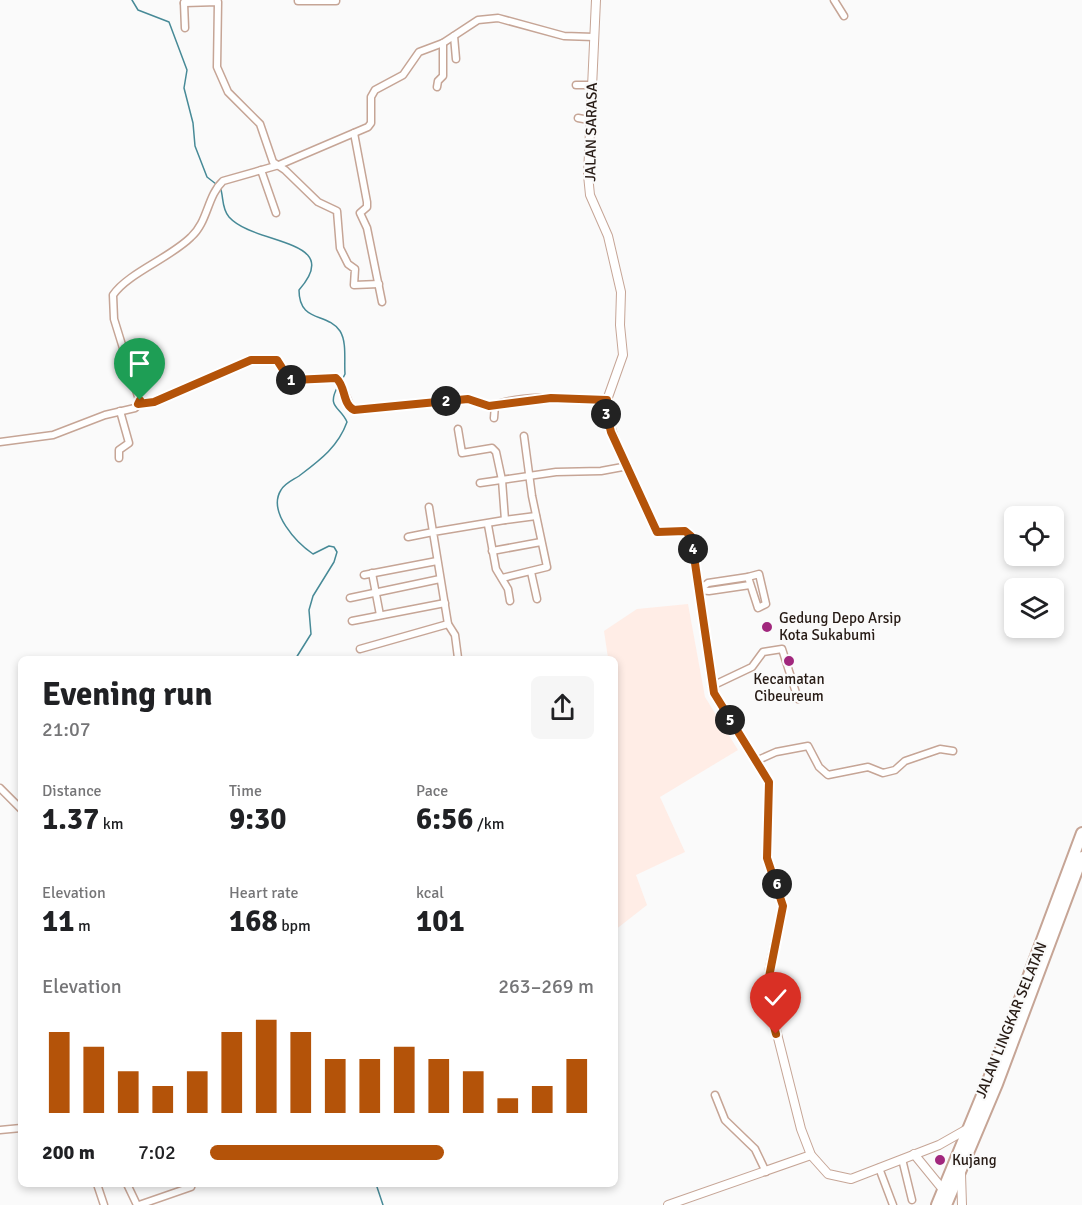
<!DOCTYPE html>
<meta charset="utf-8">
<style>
:root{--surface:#fff;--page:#f6f6f6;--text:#202124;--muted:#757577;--accent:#b45309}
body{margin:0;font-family:Signika,sans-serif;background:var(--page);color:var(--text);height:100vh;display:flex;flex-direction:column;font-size:22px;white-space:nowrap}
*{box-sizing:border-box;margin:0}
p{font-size:20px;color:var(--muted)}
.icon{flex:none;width:33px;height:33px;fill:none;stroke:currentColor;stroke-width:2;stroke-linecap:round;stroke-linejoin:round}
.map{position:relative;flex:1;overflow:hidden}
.sheet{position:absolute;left:18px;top:656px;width:600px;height:531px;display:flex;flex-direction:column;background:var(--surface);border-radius:9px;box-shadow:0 3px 9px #0003}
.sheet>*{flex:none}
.tools{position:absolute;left:1004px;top:506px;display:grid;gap:12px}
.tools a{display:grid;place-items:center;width:60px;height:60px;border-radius:9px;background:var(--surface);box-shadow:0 3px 9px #0003;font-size:30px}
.pin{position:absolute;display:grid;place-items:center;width:51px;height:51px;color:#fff;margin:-62px -26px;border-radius:50% 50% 50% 0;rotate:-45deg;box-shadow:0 0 6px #0007}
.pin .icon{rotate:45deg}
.km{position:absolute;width:30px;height:30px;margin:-15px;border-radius:50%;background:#222;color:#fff;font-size:16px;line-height:30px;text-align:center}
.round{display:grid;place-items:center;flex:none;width:63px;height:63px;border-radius:9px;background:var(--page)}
.headline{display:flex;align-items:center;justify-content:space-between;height:102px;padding:0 24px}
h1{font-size:33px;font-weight:700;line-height:45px}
.figures{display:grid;grid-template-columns:repeat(3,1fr);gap:9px;height:102px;padding:6px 24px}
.figures div{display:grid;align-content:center}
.figures b{font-size:30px;font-weight:700}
.figures small{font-size:16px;font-weight:400}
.figures p{font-size:16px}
.chart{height:168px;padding:12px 24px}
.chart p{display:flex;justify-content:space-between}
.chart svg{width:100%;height:108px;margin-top:6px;stroke:var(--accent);stroke-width:6}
ul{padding:0 24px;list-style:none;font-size:20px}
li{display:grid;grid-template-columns:96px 72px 1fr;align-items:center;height:45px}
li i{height:15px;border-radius:8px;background:var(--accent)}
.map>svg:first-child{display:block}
.built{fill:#ffede6}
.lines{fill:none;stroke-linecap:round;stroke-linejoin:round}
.stream{stroke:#478a97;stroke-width:1.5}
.minor-casing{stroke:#c6a596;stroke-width:9}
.tertiary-casing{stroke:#c6a596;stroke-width:10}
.primary-casing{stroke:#c6a596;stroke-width:14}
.minor{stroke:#fff;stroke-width:6}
.tertiary{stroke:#fff;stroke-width:8}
.primary{stroke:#fff;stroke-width:10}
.route-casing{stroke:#fff;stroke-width:12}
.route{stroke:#b45309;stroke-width:8}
.poi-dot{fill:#a1277d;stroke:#fafafa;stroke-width:2}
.labels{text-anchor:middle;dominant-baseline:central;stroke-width:4.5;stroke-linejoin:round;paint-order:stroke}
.street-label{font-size:15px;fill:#271b15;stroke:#fafafa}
.poi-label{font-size:15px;fill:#271b15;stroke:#fafafa;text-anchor:start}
</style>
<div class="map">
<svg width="1082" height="1205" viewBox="0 0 1082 1205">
<rect width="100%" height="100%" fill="#fafafa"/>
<!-- built -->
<polygon class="built" points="688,604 705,697 738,750 660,797 685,852 636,875 647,905 615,930 615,658 608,658 604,631 637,609"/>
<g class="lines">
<!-- stream -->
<g class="stream">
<polyline points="132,0 138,10 169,22 187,70 184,88 193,123 195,146 207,177 216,184"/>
<path d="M 220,187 C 224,196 221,208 229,217 C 255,246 345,238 299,290 C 299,323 327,312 340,331 C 347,342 344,361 345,374 L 342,380"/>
<path d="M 296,658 L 311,634 L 309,610 L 313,596 L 334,562 L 337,552 L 334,547 L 329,546 L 313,554 C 297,543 267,512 281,490 C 285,483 293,480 299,476 C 320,460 338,447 347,422 C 340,406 326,408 338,386"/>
<polyline points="376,1184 383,1205"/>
</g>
<defs>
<g id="minor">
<polyline points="185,0 184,3 218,2 217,67 228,92 260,124 273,162 285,170 318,202 337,211 340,248 348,264 355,269 354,285 379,284"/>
<polyline points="834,0 844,16"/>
<polyline points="298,1 336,1"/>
<polyline points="184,3 185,28"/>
<polyline points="454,36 456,59"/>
<polyline points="576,85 591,85"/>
<polyline points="437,87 438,81 443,76 443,43"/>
<polyline points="578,118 589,120"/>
<polyline points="354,133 367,202 367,207 360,213 367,228 382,302"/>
<polyline points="261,170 276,213"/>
<polyline points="138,404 154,402 251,360 277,360 289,379 293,380 336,378 341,384 352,410 468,399 483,405 495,405"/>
<path d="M 494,418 L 495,405 C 529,393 572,399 607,400"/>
<polyline points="458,429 462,453 492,448 496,452 502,480 505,520 433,532 448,624 455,635 458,658"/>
<path d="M 0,442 L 53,435 L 105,415 L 135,408 L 140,403 L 114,319 L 113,295 C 128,273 170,258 191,237 C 208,222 207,196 223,181 L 279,165 L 368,127 L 371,123 L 371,97 L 375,90 L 403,75 L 419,52 L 443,43 L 478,20 L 498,18 L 564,36 L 594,37"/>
<polyline points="119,458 119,450 129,443 120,411"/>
<polyline points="480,483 556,472 601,471 628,466"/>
<polyline points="505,520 536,516"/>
<polyline points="488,525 496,569 508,589 510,601"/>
<polyline points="408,537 433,532 429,507"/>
<polyline points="492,551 541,542"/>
<polyline points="531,572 537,599"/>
<polyline points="372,573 380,615"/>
<polygon points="759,574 766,604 758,608 748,577"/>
<polyline points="364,575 437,561"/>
<polyline points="502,578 547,567 532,496 524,436"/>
<polyline points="699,590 708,583 748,577"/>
<polyline points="699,590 709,591 750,585"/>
<polyline points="350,598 440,579"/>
<polyline points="352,621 445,603"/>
<polyline points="360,649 448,624"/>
<polyline points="712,686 752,667 763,652 782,649 798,699"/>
<polyline points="758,760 776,752 808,746 819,767 828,775 868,767 883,773 895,770 905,761 940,749 953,751"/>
<polyline points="0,788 21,809"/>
<polyline points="715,1095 725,1120 755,1149 766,1172"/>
<polyline points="0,1130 21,1128"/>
<polyline points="902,1159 912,1200"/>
<polyline points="879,1168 893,1205"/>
<polyline points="97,1184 104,1205"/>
<polyline points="127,1184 137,1205"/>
<polyline points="139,1205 191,1187 192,1184"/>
</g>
<g id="tertiary">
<polyline points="596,0 588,175 590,195 608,236 621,292 620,325 623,355 607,400 606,412 616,444 657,532 685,531 691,536 714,693 769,782 767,858 783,906 769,972 769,1002 801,1129 811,1155 828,1174 851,1179 939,1145 969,1128"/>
<polyline points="914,1154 945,1192"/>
<polyline points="961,1174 962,1205"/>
<polyline points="668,1205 811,1155"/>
</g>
<g id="primary">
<polyline points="937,1205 1004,1042 1082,833"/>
<polyline points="946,1205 997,1084 1082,857"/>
</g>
</defs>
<!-- minor casing -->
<use href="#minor" class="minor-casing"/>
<!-- tertiary casing -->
<use href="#tertiary" class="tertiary-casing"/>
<!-- primary casing -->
<use href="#primary" class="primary-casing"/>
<!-- minor -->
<use href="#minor" class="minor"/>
<!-- tertiary -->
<use href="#tertiary" class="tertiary"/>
<!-- primary -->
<use href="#primary" class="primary"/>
</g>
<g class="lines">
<defs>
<path id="route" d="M 140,400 L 138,404 L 154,402 L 251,360 L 277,360 L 289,379 L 293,380 L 336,378 C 346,386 342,404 354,410 L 468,399 L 489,406 L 551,398 L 607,400 L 606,412 L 611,432 L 657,532 L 685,531 L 691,536 L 714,693 L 769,782 L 767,858 L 783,906 L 768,982 L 770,1012 L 776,1034"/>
</defs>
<!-- route casing -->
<use href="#route" class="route-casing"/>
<!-- route -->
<use href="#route" class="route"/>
</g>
<!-- markers -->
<g class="poi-dot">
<circle cx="767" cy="627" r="6"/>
<circle cx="789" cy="661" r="6"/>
<circle cx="940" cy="1160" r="6"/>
</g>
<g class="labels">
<!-- street labels -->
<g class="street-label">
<text transform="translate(591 132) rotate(-89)">JALAN SARASA</text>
<text transform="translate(1011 1020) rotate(-68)">JALAN LINGKAR SELATAN</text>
</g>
<!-- poi labels -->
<g class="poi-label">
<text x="779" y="618">Gedung Depo Arsip<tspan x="779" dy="17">Kota Sukabumi</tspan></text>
<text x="789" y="679" text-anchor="middle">Kecamatan<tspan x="789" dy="17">Cibeureum</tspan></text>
<text x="952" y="1160">Kujang</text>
</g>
</g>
</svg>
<div class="tools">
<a><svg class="icon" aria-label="locate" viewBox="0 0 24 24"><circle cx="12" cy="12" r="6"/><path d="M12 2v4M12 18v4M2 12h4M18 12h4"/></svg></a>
<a><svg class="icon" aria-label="layers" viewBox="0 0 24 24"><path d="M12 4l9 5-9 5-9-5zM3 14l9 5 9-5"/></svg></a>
</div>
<div class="pin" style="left:140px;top:400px;background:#1e9e55"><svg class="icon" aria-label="arrive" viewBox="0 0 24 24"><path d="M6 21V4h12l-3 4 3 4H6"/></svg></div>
<div class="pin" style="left:776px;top:1034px;background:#d93025"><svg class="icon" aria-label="check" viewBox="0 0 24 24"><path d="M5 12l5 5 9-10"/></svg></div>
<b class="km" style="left:291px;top:380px">1</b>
<b class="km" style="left:446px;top:401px">2</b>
<b class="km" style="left:606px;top:414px">3</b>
<b class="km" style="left:693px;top:549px">4</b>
<b class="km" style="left:730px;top:720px">5</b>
<b class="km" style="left:777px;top:884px">6</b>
<section class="sheet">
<div class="headline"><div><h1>Evening run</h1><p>21:07</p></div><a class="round"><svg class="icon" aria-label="share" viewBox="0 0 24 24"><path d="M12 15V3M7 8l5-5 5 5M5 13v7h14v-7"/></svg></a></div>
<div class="figures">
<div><p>Distance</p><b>1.37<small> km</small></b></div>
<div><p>Time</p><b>9:30</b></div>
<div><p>Pace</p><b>6:56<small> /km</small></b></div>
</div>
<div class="figures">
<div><p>Elevation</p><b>11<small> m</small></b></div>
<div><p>Heart rate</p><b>168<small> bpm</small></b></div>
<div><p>kcal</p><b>101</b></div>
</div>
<div class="chart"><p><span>Elevation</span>263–269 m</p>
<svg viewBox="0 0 160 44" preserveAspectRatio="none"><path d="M5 44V11M15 44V17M25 44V27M35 44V33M45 44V27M55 44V11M65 44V6M75 44V11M85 44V22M95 44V22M105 44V17M115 44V22M125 44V27M135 44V38M145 44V33M155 44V22"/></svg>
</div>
<ul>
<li><b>200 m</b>7:02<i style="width:61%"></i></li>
</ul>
</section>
</div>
